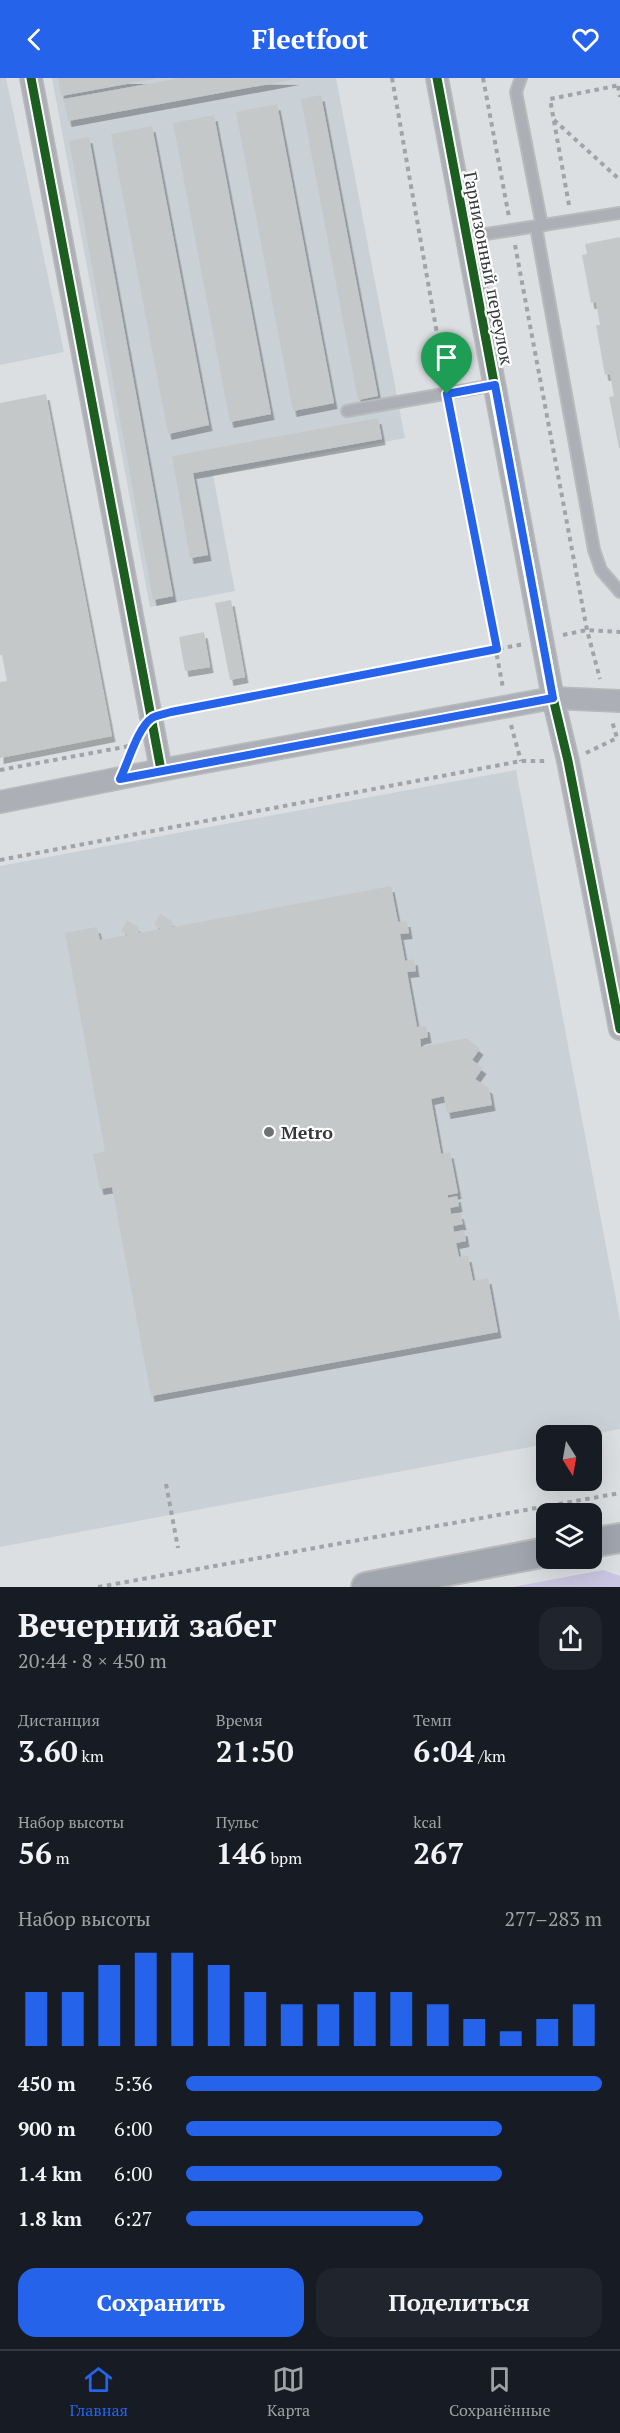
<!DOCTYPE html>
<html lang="ru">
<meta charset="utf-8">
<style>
:root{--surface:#171b24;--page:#20242c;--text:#f1f3f6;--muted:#9ea1a6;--line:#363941;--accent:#2563eb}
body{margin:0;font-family:"PT Serif",serif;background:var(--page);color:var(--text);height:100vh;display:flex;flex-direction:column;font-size:22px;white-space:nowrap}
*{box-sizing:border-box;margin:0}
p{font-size:20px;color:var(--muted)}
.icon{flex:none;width:33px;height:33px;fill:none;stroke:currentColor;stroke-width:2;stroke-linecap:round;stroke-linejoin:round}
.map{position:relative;height:1509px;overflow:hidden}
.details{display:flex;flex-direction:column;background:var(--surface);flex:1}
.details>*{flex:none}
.needle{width:39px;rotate:169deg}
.controls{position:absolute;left:536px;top:1347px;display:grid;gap:12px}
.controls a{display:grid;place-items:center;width:66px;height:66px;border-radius:12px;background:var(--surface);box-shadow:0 6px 24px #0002;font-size:30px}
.pin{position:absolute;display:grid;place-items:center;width:51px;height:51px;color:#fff;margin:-62px -26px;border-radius:50% 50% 50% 0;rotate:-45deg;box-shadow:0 0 6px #0007}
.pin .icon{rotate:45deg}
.round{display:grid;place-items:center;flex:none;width:63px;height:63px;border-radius:18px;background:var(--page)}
.overview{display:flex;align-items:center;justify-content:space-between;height:102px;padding:0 18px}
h1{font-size:33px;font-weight:600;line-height:45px}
.metrics{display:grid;grid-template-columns:repeat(3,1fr);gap:9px;height:102px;padding:6px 18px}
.metrics div{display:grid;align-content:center}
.metrics b{font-size:30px;font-weight:600}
.metrics small{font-size:16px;font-weight:400}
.metrics p{font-size:16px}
.chart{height:168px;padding:12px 18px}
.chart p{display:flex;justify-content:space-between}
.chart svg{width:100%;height:108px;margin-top:6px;stroke:var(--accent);stroke-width:6}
.button{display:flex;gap:12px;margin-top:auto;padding:12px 18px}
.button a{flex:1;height:69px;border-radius:18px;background:var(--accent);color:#fff;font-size:24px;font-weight:600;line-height:69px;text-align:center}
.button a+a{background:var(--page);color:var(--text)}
ul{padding:0 18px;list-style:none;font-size:20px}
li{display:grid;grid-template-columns:96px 72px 1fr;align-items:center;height:45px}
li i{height:15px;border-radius:8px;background:var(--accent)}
header{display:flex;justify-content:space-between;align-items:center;height:78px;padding:0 18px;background:var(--accent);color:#fff;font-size:27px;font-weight:600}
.menu{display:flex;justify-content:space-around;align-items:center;height:84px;border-top:2px solid var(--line);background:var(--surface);font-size:16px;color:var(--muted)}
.menu a{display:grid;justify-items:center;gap:3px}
.menu .active{color:var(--accent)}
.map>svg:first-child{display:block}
.built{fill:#c9d1d7}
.green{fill:#cac5e2}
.building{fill:#c5c8c9;filter:url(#shadow)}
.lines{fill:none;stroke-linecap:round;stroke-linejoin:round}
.lane-casing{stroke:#b8babb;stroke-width:14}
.street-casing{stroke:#b8babb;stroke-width:24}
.secondary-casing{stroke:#b8babb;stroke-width:32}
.path{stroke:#a0a3a8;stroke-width:4;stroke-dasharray:4.5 4.5;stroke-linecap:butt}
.lane{stroke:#acafb6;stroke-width:10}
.street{stroke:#acafb6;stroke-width:21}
.secondary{stroke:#a1a5ae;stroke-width:28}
.cycleway-casing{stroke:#fff;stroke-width:13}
.cycleway{stroke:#1b5e20;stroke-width:9}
.route-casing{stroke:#fff;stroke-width:12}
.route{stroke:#2563eb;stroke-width:8}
.poi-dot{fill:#707274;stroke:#fff;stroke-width:2}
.labels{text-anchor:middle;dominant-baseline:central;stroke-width:4.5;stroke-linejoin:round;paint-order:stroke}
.street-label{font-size:18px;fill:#36383a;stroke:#fff}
.poi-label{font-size:18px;font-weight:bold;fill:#36383a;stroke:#fff;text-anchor:start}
</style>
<header><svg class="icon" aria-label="back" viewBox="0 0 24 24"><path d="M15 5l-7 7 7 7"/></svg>Fleetfoot<svg class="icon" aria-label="heart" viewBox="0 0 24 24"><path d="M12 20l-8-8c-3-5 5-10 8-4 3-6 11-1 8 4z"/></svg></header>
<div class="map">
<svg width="620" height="1509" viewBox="0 0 620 1509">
<defs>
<filter id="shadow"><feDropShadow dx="3.5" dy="6" stdDeviation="0" flood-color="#0004"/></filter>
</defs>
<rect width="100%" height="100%" fill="#dcdfe1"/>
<!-- built -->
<g class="built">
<polygon points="0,0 6,0 64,274 0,287"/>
<polygon points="52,0 336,0 405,360 213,397 235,513 150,529"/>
<polygon points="516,692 620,1242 620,1351 590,1357 546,1358 546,1366 0,1469 0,788"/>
</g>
<!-- green -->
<polygon class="green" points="603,1492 620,1498 620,1509 513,1509"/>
<!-- building -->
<g class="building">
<polygon points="58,0 154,0 154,1 61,18"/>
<polygon points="181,0 296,1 68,43 64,21"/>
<polygon points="321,17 378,318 358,322 301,21"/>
<polygon points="277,26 334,325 293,333 236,34"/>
<polygon points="214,37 271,336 230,344 173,45"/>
<polygon points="152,48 209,347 168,356 111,56"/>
<polygon points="89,59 173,518 153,522 69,63"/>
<polygon points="620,159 620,370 619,370 609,319 614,318 610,296 605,297 596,247 600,247 596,224 591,225 582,177 587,176 585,166"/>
<polygon points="46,316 112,658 0,680 0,604 7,603 2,577 0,577 0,325"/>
<polygon points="378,340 382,361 193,395 208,477 190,480 172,378"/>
<polygon points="231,522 245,599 230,602 215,525"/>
<polygon points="204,554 210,589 185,593 179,559"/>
<polygon points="391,808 398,844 407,843 409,855 400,856 405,883 414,881 416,893 407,894 417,949 426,948 428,959 420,961 421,969 467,960 480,971 472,982 483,990 475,1001 489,1010 492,1027 447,1035 444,1018 431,1021 441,1076 450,1074 458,1115 448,1117 448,1120 457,1118 459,1128 450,1130 451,1136 460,1135 463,1146 453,1148 454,1154 464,1152 466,1163 456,1165 459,1179 468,1178 473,1203 488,1200 498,1254 151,1318 112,1109 100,1111 93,1076 105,1073 65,855 97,849 100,862 128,857 121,853 127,842 138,849 139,855 161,851 154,847 160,836 172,843 173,849"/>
</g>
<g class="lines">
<defs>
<g id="lane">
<polyline points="521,0 516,14 542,148"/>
<polyline points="536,149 594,472 601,492 620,514"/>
<polyline points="467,159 620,135"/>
<polyline points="347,333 495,307"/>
</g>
<g id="street">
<polyline points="31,0 161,692"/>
<polyline points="437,0 553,620 568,683 620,951"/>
<polyline points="0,724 161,692 553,620 620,623"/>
</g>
<g id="secondary">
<polyline points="591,1465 620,1460"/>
<polyline points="366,1509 546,1474"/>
</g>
</defs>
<!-- lane casing -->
<use href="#lane" class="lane-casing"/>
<!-- street casing -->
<use href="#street" class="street-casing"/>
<!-- secondary casing -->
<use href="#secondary" class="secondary-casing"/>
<!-- path -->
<g class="path">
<polyline points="392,0 445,301"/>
<polyline points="483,0 509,139"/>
<polyline points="618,8 620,19"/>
<polyline points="554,42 620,102"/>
<polyline points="569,127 550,21 620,7"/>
<polyline points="515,167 587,552 600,601"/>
<polyline points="450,329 503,610"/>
<polyline points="563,557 587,552 620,554"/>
<polyline points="172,634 524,566"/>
<polyline points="511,647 521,683"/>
<polyline points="586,675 617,660 612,643"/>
<polyline points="0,692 135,667"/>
<polyline points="0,782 521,683 548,683"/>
<polyline points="166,1406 178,1470"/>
<polyline points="98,1509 620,1415"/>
</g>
<!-- lane -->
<use href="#lane" class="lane"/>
<!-- street -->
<use href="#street" class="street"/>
<!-- secondary -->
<use href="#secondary" class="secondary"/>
<defs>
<g id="cycleway">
<polyline points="31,0 161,692"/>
<polyline points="437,0 553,620 568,683 620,951"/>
</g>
</defs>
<!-- cycleway casing -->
<use href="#cycleway" class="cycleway-casing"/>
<!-- cycleway -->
<use href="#cycleway" class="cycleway"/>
</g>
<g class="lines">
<defs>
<path id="route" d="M 495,307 L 553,620 L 120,701 C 128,685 138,649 152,640 C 157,637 165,636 171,634 L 497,571 L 447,316 Z"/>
</defs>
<!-- route casing -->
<use href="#route" class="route-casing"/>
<!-- route -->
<use href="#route" class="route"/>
</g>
<!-- markers -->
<circle class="poi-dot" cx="269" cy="1054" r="6"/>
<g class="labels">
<!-- street labels -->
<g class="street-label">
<text transform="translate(489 190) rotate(79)">Гарнизонный переулок</text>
</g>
<!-- poi labels -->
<g class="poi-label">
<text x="281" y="1054">Metro</text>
</g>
</g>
</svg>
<div class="controls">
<a><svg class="needle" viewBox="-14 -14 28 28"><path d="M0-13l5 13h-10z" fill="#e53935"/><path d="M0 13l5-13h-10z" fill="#9ea1a6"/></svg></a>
<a><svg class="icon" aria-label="layers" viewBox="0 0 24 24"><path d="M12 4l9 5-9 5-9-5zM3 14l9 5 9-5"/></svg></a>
</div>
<div class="pin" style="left:447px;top:316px;background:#1e9e55"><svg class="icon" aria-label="arrive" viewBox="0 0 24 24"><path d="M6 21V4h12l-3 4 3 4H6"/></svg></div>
</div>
<section class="details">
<div class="overview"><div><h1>Вечерний забег</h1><p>20:44 · 8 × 450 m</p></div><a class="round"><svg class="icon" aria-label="share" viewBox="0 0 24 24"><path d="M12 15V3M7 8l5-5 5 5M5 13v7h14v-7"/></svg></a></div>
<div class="metrics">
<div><p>Дистанция</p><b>3.60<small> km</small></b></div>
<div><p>Время</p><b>21:50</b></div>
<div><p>Темп</p><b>6:04<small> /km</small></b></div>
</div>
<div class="metrics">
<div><p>Набор высоты</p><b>56<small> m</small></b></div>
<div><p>Пульс</p><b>146<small> bpm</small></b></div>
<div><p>kcal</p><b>267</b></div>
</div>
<div class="chart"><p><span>Набор высоты</span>277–283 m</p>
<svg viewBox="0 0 160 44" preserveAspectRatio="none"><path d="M5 44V22M15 44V22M25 44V11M35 44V6M45 44V6M55 44V11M65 44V22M75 44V27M85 44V27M95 44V22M105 44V22M115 44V27M125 44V33M135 44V38M145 44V33M155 44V27"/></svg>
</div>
<ul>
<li><b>450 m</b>5:36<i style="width:100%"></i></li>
<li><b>900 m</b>6:00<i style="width:76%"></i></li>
<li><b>1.4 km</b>6:00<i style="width:76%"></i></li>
<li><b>1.8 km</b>6:27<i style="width:57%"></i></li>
</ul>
<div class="button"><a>Сохранить</a><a>Поделиться</a></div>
</section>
<nav class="menu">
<a class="active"><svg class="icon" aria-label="home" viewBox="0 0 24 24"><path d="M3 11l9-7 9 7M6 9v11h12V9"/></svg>Главная</a>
<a><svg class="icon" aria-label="map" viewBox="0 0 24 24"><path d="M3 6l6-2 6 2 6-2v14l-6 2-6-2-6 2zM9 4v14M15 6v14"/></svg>Карта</a>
<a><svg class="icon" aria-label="saved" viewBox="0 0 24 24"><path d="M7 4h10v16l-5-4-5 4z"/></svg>Сохранённые</a>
</nav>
